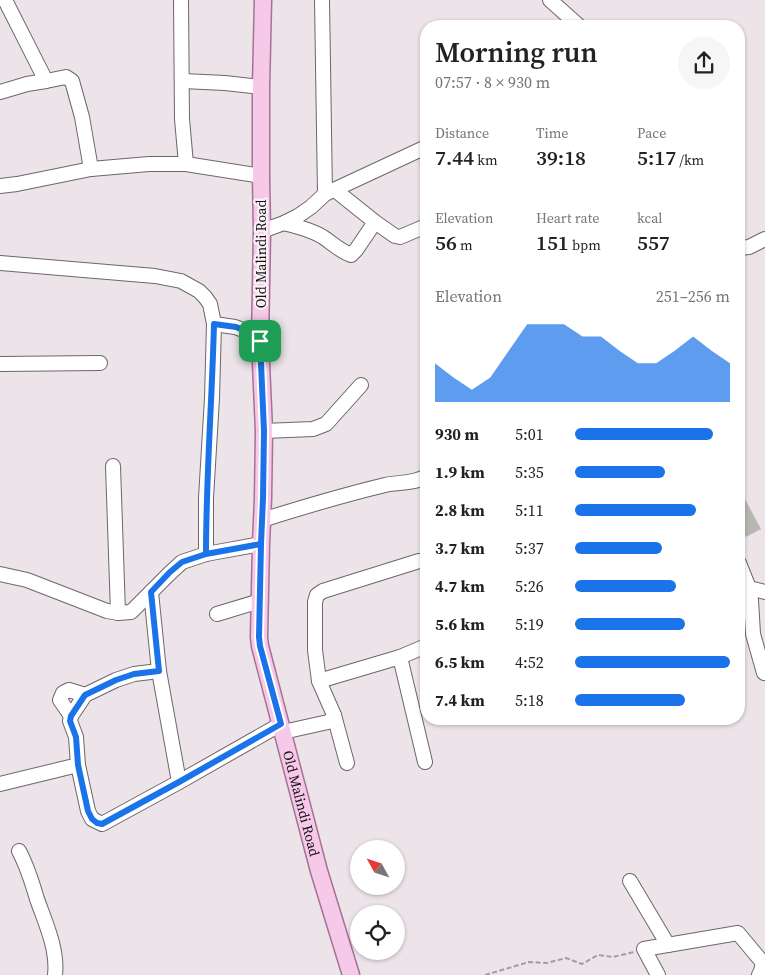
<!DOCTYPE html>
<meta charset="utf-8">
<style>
:root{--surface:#fff;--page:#f6f6f6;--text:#222;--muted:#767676;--accent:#1a73e8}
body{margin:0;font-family:"Source Serif 4",serif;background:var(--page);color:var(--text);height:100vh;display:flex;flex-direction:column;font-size:19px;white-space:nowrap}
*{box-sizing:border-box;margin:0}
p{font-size:16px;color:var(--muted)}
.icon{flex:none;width:28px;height:28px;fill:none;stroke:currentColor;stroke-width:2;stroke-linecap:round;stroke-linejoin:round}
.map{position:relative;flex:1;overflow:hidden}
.sheet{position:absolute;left:420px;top:20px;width:325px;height:705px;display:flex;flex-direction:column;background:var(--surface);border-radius:20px;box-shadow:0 1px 4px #0004}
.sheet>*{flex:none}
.needle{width:32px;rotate:310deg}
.buttons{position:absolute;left:350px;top:840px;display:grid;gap:10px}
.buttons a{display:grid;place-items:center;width:55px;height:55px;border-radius:50%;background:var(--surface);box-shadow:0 1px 4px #0004;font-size:25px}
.pin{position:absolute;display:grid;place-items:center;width:42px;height:42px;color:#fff;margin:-21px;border-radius:10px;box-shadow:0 2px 8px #0006}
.round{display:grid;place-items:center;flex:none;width:52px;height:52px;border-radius:26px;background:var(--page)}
.summary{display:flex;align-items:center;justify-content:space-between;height:85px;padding:0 15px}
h1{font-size:28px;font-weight:600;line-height:38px}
.stats{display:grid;grid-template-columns:repeat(3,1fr);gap:8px;height:85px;padding:5px 15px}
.stats div{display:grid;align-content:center}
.stats b{font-size:21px;font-weight:600}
.stats small{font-size:14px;font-weight:400}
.stats p{font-size:14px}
.chart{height:140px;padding:10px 15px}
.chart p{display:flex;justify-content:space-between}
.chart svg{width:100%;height:90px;margin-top:5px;fill:var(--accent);opacity:.7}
ul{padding:0 15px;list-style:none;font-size:16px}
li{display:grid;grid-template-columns:80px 60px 1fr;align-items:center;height:38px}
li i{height:12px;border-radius:6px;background:var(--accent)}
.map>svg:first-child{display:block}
.building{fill:#b6b8af}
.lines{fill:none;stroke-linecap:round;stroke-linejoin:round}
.minor-casing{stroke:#6d666b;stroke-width:16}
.major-casing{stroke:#a57295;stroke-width:19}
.path{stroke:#a39ca0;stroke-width:2;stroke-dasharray:5 2.5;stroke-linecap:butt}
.minor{stroke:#fff;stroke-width:14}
.major{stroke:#f7c9e9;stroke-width:16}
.route-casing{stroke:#fff;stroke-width:10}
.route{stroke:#1a73e8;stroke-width:6}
.labels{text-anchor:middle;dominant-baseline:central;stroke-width:4.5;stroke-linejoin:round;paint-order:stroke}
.street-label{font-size:14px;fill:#151214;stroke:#faf1f7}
</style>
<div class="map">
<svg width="765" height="975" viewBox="0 0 765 975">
<rect width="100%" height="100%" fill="#ece4e9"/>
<!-- building -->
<polygon class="building" points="739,488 761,529 746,537 739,523"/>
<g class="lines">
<defs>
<g id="minor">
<polyline points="5,0 46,81 66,77 72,81 82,117 91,169"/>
<polyline points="181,0 182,119 186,164"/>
<polyline points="322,0 325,194"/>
<polyline points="550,0 579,26"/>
<polyline points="183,81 225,83 261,87"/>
<polyline points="0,92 27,84 46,81"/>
<polyline points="0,186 17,184 91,169 149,164 186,164 261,176"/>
<polyline points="335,190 375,222 395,236 400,237 426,226"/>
<path d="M 284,223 C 298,227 310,229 323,237 C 332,243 340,251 351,255 L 356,250 L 375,222"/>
<polyline points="262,231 284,223 298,216 311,207 325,194 426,147"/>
<polyline points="739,248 749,247 765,239"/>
<polyline points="0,263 155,276 181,281 199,291 205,297 210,304 214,324 212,398 206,498 206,554"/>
<polyline points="214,324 235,327 246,331 260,341"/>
<polyline points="0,364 100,363"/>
<polyline points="264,431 313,429 326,424 361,385"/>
<polyline points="113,466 118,613"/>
<path d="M 262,520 C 303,507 344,495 385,485 C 398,482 415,484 426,476"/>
<polyline points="739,563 749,588 765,592"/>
<polyline points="0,574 27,580 107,611 118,613 131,612 170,573 182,562 206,554 261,544"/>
<polyline points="749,588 751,600 753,634 764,673"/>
<polyline points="151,592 159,671 179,782"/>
<polyline points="217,614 260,601"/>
<polyline points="400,657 425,762"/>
<polyline points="159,671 134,674 116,680 85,695 71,716 70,721 76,737 78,765 88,811 92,819 102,824 179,782 281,724"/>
<polyline points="319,681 400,657 426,646"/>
<polyline points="334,715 347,763"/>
<polyline points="71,716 60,700 63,693 69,690 85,695"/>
<polyline points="283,732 328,722 332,719 334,715 319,681 315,650 315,602 317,595 323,591 419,561"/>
<polyline points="0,784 78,765"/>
<path d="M 19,851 C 27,866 32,882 37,899 C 45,922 58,949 55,975"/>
<polyline points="630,881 668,945"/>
<polyline points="658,975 644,949 738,933 763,963 761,971 759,975"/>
</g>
<g id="major">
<path id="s1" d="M 263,0 L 261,87 L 261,176 L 262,231 L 260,341 L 264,431 L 263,498 L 261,544 L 259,637 L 260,646 L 319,871 L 351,975"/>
</g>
</defs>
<!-- minor casing -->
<use href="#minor" class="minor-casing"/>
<!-- major casing -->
<use href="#major" class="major-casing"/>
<!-- path -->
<polyline class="path" points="485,975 529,962 547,963 566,958 582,964 598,955 613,957 634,952"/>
<!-- minor -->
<use href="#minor" class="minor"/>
<!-- major -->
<use href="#major" class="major"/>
</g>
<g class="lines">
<defs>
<path id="route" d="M 260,341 L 264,431 L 263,498 L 261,544 L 206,554 L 182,562 L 170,572 L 151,592 L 159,671 L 134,674 L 116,680 L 85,695 L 71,716 L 70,721 L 76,737 L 78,765 L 88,811 L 92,819 L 97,823 L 102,824 L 179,782 L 281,724 L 260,646 L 259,637 L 261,544 L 206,554 C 206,477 212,401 214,324 L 236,327 L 246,331 L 260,341"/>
</defs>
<!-- route casing -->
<use href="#route" class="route-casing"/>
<!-- route -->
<use href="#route" class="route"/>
</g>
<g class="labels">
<!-- street labels -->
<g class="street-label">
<text transform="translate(261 254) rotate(-90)">Old Malindi Road</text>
<text stroke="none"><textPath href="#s1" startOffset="809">Old Malindi Road</textPath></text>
</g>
</g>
</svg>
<div class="buttons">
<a><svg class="needle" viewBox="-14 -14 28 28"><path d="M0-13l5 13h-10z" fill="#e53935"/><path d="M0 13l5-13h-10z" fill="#767676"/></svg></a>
<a><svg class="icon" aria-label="locate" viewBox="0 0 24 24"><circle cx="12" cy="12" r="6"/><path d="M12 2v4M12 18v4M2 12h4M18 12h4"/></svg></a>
</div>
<div class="pin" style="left:260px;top:341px;background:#1e9e55"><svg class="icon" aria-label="arrive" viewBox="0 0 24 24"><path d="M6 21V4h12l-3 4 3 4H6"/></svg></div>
<section class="sheet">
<div class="summary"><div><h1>Morning run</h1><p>07:57 · 8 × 930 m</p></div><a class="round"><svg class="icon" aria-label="share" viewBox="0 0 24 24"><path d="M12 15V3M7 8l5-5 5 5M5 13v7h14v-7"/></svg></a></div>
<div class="stats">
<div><p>Distance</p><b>7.44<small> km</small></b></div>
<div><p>Time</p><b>39:18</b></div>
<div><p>Pace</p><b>5:17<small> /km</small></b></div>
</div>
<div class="stats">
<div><p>Elevation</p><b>56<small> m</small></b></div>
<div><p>Heart rate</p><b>151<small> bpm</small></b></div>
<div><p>kcal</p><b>557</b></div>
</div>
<div class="chart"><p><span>Elevation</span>251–256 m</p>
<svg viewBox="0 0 160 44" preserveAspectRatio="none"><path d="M0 44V25L10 32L20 38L30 32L40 19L50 6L60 6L70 6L80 12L90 12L100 19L110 25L120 25L130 19L140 12L150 19L160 25V44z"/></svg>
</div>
<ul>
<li><b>930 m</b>5:01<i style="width:89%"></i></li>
<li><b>1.9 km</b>5:35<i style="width:58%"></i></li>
<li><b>2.8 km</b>5:11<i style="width:78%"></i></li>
<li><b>3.7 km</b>5:37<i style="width:56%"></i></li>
<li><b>4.7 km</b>5:26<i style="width:65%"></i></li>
<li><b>5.6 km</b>5:19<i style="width:71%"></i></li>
<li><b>6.5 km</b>4:52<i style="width:100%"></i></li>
<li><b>7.4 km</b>5:18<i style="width:71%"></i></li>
</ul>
</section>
</div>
